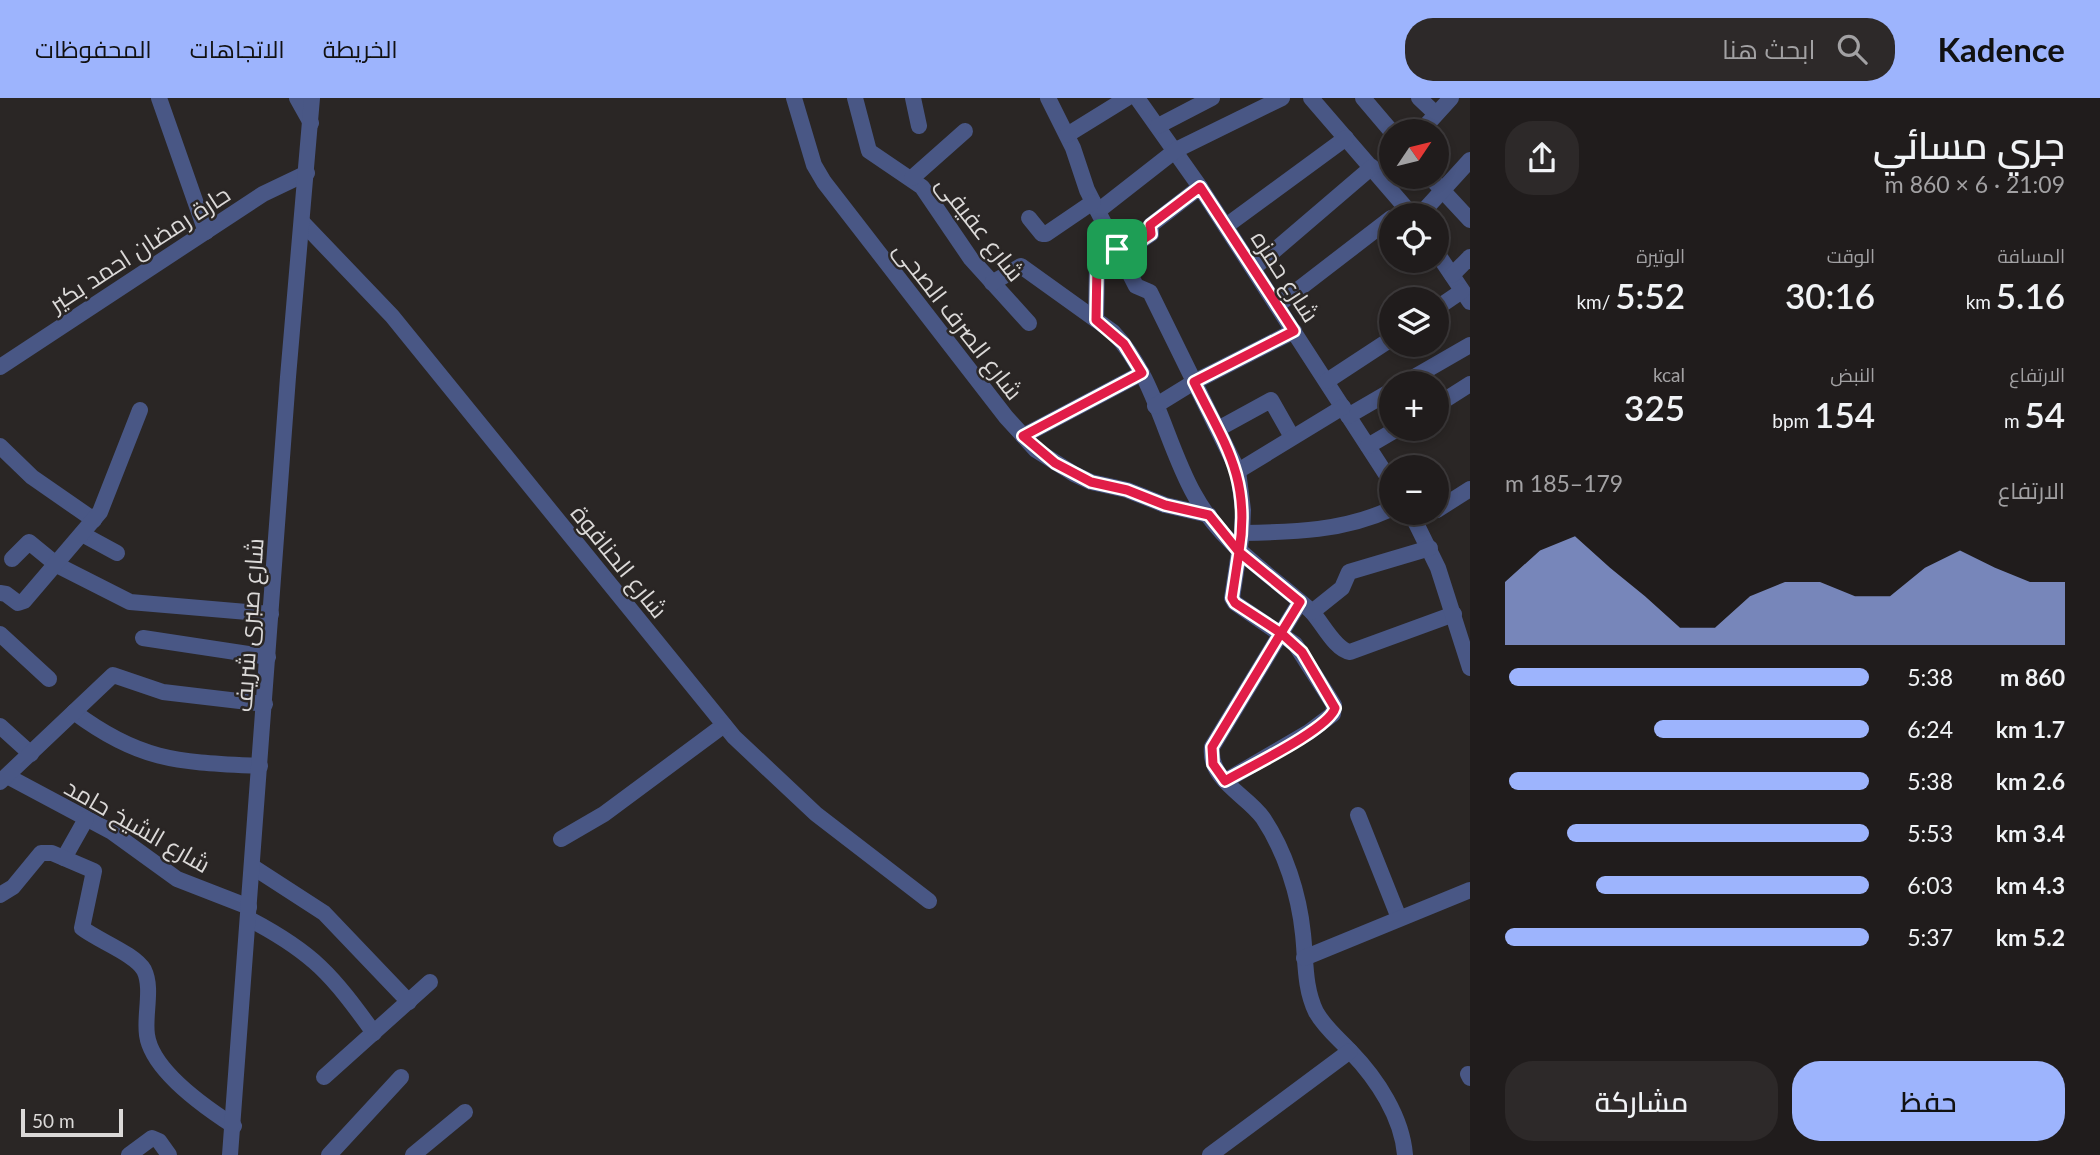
<!DOCTYPE html>
<html lang="ar">
<meta charset="utf-8">
<style>
:root{--surface:#201c1c;--page:#2d2929;--text:#f1f3f6;--muted:#a2a1a3;--line:#3d3a3b;--accent:#9db4fd}
body{margin:0;font-family:Lato,Cairo,sans-serif;background:var(--page);color:var(--text);direction:rtl;height:100vh;display:flex;flex-direction:column;font-size:26px;white-space:nowrap}
*{box-sizing:border-box;margin:0}
p{font-size:23px;color:var(--muted)}
.icon{flex:none;width:38px;height:38px;fill:none;stroke:currentColor;stroke-width:2;stroke-linecap:round;stroke-linejoin:round}
.map{position:relative;flex:1;overflow:hidden;direction:ltr}
.drawer{display:flex;flex-direction:column;background:var(--surface);width:630px}
.drawer>*{flex:none}
.needle{width:46px;rotate:55deg}
.fabs{position:absolute;left:1379px;top:21px;display:grid;gap:14px}
.fabs a{display:grid;place-items:center;width:70px;height:70px;border-radius:50%;background:var(--surface);box-shadow:0 4px 10px #0003,0 0 0 2px var(--line);font-size:35px}
.scale{position:absolute;left:21px;bottom:18px;width:102px;box-sizing:border-box;padding-left:7px;border:4px solid #dbd9d8;border-top:0;font-size:19px;line-height:24px;white-space:nowrap;color:#dbd9d8;-webkit-text-stroke:5px #2a2625;paint-order:stroke}
.pin{position:absolute;display:grid;place-items:center;width:60px;height:60px;color:#fff;margin:-30px;border-radius:14px;box-shadow:0 4px 10px #0006}
.round{display:grid;place-items:center;flex:none;width:74px;height:74px;border-radius:28px;background:var(--page)}
.overview{display:flex;align-items:center;justify-content:space-between;height:119px;padding:0 35px}
h1{font-size:38px;font-weight:600;line-height:52px}
.stats{display:grid;grid-template-columns:repeat(3,1fr);gap:10px;height:119px;padding:7px 35px}
.stats div{display:grid;align-content:center}
.stats b{font-size:35px;font-weight:600}
.stats small{font-size:19px;font-weight:400}
.stats p{font-size:19px}
.chart{height:196px;padding:14px 35px}
.chart p{display:flex;justify-content:space-between}
.chart svg{width:100%;height:126px;margin-top:7px;fill:var(--accent);opacity:.7}
.action{display:flex;gap:14px;margin-top:auto;padding:14px 35px}
.action a{flex:1;height:80px;border-radius:28px;background:var(--accent);color:#111;font-size:28px;font-weight:600;line-height:80px;text-align:center}
.action a+a{background:var(--page);color:var(--text)}
ul{padding:0 35px;list-style:none;font-size:23px}
li{display:grid;grid-template-columns:112px 84px 1fr;align-items:center;height:52px}
li i{height:18px;border-radius:9px;background:var(--accent)}
header{display:flex;align-items:center;gap:42px;box-sizing:border-box;height:98px;padding:0 35px;background:var(--accent);color:#111}
header strong{font-size:33px}
nav{display:flex;gap:38px;margin-inline-start:auto;font-size:24px}
.search{width:490px;height:63px;background:var(--page);display:flex;align-items:center;gap:18px;box-sizing:border-box;padding:0 24px;border-radius:28px;color:var(--muted);font-size:26px}
main{display:flex;flex:1;min-height:0}
.map>svg:first-child{display:block}
.lines{fill:none;stroke-linecap:round;stroke-linejoin:round}
.minor{stroke:#495785;stroke-width:16}
.route-casing{stroke:#fff;stroke-width:14}
.route{stroke:#e11d48;stroke-width:9}
.labels{text-anchor:middle;dominant-baseline:central;stroke-width:5;stroke-linejoin:round;paint-order:stroke}
.street-label{font-size:24px;fill:#dbd9d8;stroke:#2a2625}
</style>
<header>
<strong>Kadence</strong>
<div class="search"><svg class="icon" aria-label="search" viewBox="0 0 24 24"><circle cx="10" cy="10" r="6"/><path d="M15 15l6 6"/></svg>ابحث هنا</div>
<nav><a>الخريطة</a><a>الاتجاهات</a><a>المحفوظات</a></nav>
</header>
<main>
<section class="drawer">
<div class="overview"><div><h1>جري مسائي</h1><p>21:09 · 6 × 860 m</p></div><a class="round"><svg class="icon" aria-label="share" viewBox="0 0 24 24"><path d="M12 15V3M7 8l5-5 5 5M5 13v7h14v-7"/></svg></a></div>
<div class="stats">
<div><p>المسافة</p><b>5.16<small> km</small></b></div>
<div><p>الوقت</p><b>30:16</b></div>
<div><p>الوتيرة</p><b>5:52<small> /km</small></b></div>
</div>
<div class="stats">
<div><p>الارتفاع</p><b>54<small> m</small></b></div>
<div><p>النبض</p><b>154<small> bpm</small></b></div>
<div><p>kcal</p><b>325</b></div>
</div>
<div class="chart"><p><span>الارتفاع</span>179–185 m</p>
<svg viewBox="0 0 160 44" preserveAspectRatio="none"><path d="M0 44V22L10 11L20 6L30 17L40 27L50 38L60 38L70 27L80 22L90 22L100 27L110 27L120 17L130 11L140 17L150 22L160 22V44z"/></svg>
</div>
<ul>
<li><b>860 m</b>5:38<i style="width:99%"></i></li>
<li><b>1.7 km</b>6:24<i style="width:59%"></i></li>
<li><b>2.6 km</b>5:38<i style="width:99%"></i></li>
<li><b>3.4 km</b>5:53<i style="width:83%"></i></li>
<li><b>4.3 km</b>6:03<i style="width:75%"></i></li>
<li><b>5.2 km</b>5:37<i style="width:100%"></i></li>
</ul>
<div class="action"><a>حفظ</a><a>مشاركة</a></div>
</section>
<div class="map">
<svg width="1470" height="1057" viewBox="0 0 1470 1057">
<rect width="100%" height="100%" fill="#2a2625"/>
<g class="lines">
<!-- minor -->
<g class="minor">
<polyline points="159,0 206,134"/>
<polyline points="297,0 311,25"/>
<polyline points="794,0 814,67 824,84 1006,319 1036,352 1074,376 1091,384 1127,392 1165,407 1209,417"/>
<polyline points="855,0 869,53 922,89 971,161 1029,225"/>
<polyline points="913,0 919,28"/>
<polyline points="1048,0 1073,50 1087,92 1136,188 1150,194 1238,373 1243,412 1242,435 1232,500 1235,505 1295,546 1334,607 1333,616 1309,634 1225,683"/>
<polyline points="1137,0 1200,89 1391,384"/>
<polyline points="1311,0 1412,117"/>
<polyline points="1363,0 1391,33"/>
<polyline points="1419,0 1436,16"/>
<polyline points="1158,28 1212,0"/>
<polyline points="1421,33 1451,0"/>
<polyline points="1067,37 1127,0"/>
<polyline points="1430,79 1470,122"/>
<polyline points="912,80 965,33"/>
<polyline points="1098,113 1176,52 1282,0"/>
<polyline points="1420,117 1470,62"/>
<polyline points="1029,120 1042,136 1046,136 1093,104"/>
<polyline points="302,124 392,218 734,639 816,716 929,803"/>
<polyline points="1226,128 1346,40"/>
<polyline points="1437,155 1470,204"/>
<polyline points="1120,157 1151,136 1151,127 1200,89"/>
<polyline points="1254,170 1372,69"/>
<polyline points="1452,177 1470,159"/>
<path d="M 992,185 L 1021,168 L 1113,234 C 1155,278 1165,344 1194,396 C 1221,446 1270,476 1311,513 C 1322,524 1335,552 1350,554 L 1454,516"/>
<polyline points="1278,207 1391,120"/>
<polyline points="1437,210 1462,193"/>
<polyline points="1096,222 1097,166 1117,151"/>
<polyline points="0,269 263,96 307,75"/>
<polyline points="1327,283 1391,241"/>
<polyline points="1404,285 1470,247"/>
<polyline points="1437,307 1470,286"/>
<polyline points="1155,308 1194,284 1294,233"/>
<polyline points="1348,318 1391,293"/>
<polyline points="1218,331 1271,302 1292,339"/>
<polyline points="1023,338 1142,275"/>
<polyline points="0,348 32,379 94,422"/>
<polyline points="1368,348 1397,331"/>
<polyline points="1238,373 1343,309"/>
<polyline points="1437,412 1470,391"/>
<polyline points="1411,415 1438,470 1470,570"/>
<path d="M 1242,435 C 1294,434 1344,433 1391,411"/>
<polyline points="82,436 117,455"/>
<polyline points="12,461 29,444 57,467 130,504 271,516"/>
<polyline points="0,495 6,496 18,505 24,503 100,414 140,312"/>
<path d="M 1300,504 L 1212,649 C 1208,682 1247,697 1263,720 C 1285,753 1299,796 1303,836 C 1306,863 1304,889 1316,914 C 1325,930 1339,941 1351,954 C 1377,981 1402,1019 1405,1057"/>
<polyline points="1312,514 1342,490 1349,474 1430,450"/>
<polyline points="0,536 49,581"/>
<polyline points="143,540 268,559"/>
<path d="M 74,614 C 141,664 179,664 260,668"/>
<polyline points="0,628 31,656"/>
<polyline points="7,678 112,734 177,781 249,809"/>
<polyline points="0,684 113,577 163,594 265,606"/>
<polyline points="1358,717 1399,820"/>
<polyline points="561,741 604,716 724,627"/>
<polyline points="64,760 86,721"/>
<polyline points="253,769 324,815 409,904"/>
<path d="M 0,797 L 13,789 L 41,755 L 52,755 L 94,773 L 82,830 C 97,842 135,856 144,872 C 153,890 144,917 147,937 C 152,973 206,1010 234,1028"/>
<path d="M 249,821 C 314,855 332,877 374,935"/>
<polyline points="1304,860 1470,792"/>
<polyline points="1468,976 1470,980"/>
<polyline points="324,979 430,884"/>
<polyline points="129,1057 152,1040 159,1043 169,1057"/>
<polyline points="230,1057 288,279 312,0"/>
<polyline points="329,1057 401,979"/>
<polyline points="413,1057 465,1014"/>
<polyline points="1210,1057 1350,953"/>
</g>
</g>
<g class="lines">
<defs>
<path id="route" d="M 1117,151 L 1097,166 L 1096,222 L 1124,246 L 1142,275 L 1023,338 L 1055,365 L 1091,384 L 1127,392 L 1165,407 L 1209,417 L 1239,454 L 1232,500 L 1235,505 L 1281,535 L 1212,649 L 1213,666 L 1225,683 C 1247,670 1329,631 1335,610 L 1302,554 L 1281,535 L 1300,504 L 1239,454 C 1251,380 1225,347 1194,284 L 1294,233 L 1200,89 L 1150,127 L 1151,136 L 1120,157 L 1117,151"/>
</defs>
<!-- route casing -->
<use href="#route" class="route-casing"/>
<!-- route -->
<use href="#route" class="route"/>
</g>
<g class="labels">
<!-- street labels -->
<g class="street-label">
<text transform="translate(981 130) rotate(52)">شارع عفيفى</text>
<text transform="translate(139 150) rotate(-33)">حارة رمضان احمد بكير</text>
<text transform="translate(1286 178) rotate(57)">شارع حمزه</text>
<text transform="translate(959 222) rotate(52)">شارع الصرف الصحى</text>
<text transform="translate(620 463) rotate(51)">شارع الحنافوة</text>
<text transform="translate(248 527) rotate(-86)">شارع صبرى شريف</text>
<text transform="translate(138 727) rotate(30)">شارع الشيخ حامد</text>
</g>
</g>
</svg>
<div class="fabs">
<a><svg class="needle" viewBox="-14 -14 28 28"><path d="M0-13l5 13h-10z" fill="#e53935"/><path d="M0 13l5-13h-10z" fill="#a2a1a3"/></svg></a>
<a><svg class="icon" aria-label="locate" viewBox="0 0 24 24"><circle cx="12" cy="12" r="6"/><path d="M12 2v4M12 18v4M2 12h4M18 12h4"/></svg></a>
<a><svg class="icon" aria-label="layers" viewBox="0 0 24 24"><path d="M12 4l9 5-9 5-9-5zM3 14l9 5 9-5"/></svg></a>
<a>+</a>
<a>−</a>
</div>
<div class="scale">50 m</div>
<div class="pin" style="left:1117px;top:151px;background:#1e9e55"><svg class="icon" aria-label="arrive" viewBox="0 0 24 24"><path d="M6 21V4h12l-3 4 3 4H6"/></svg></div>
</div>
</main>
